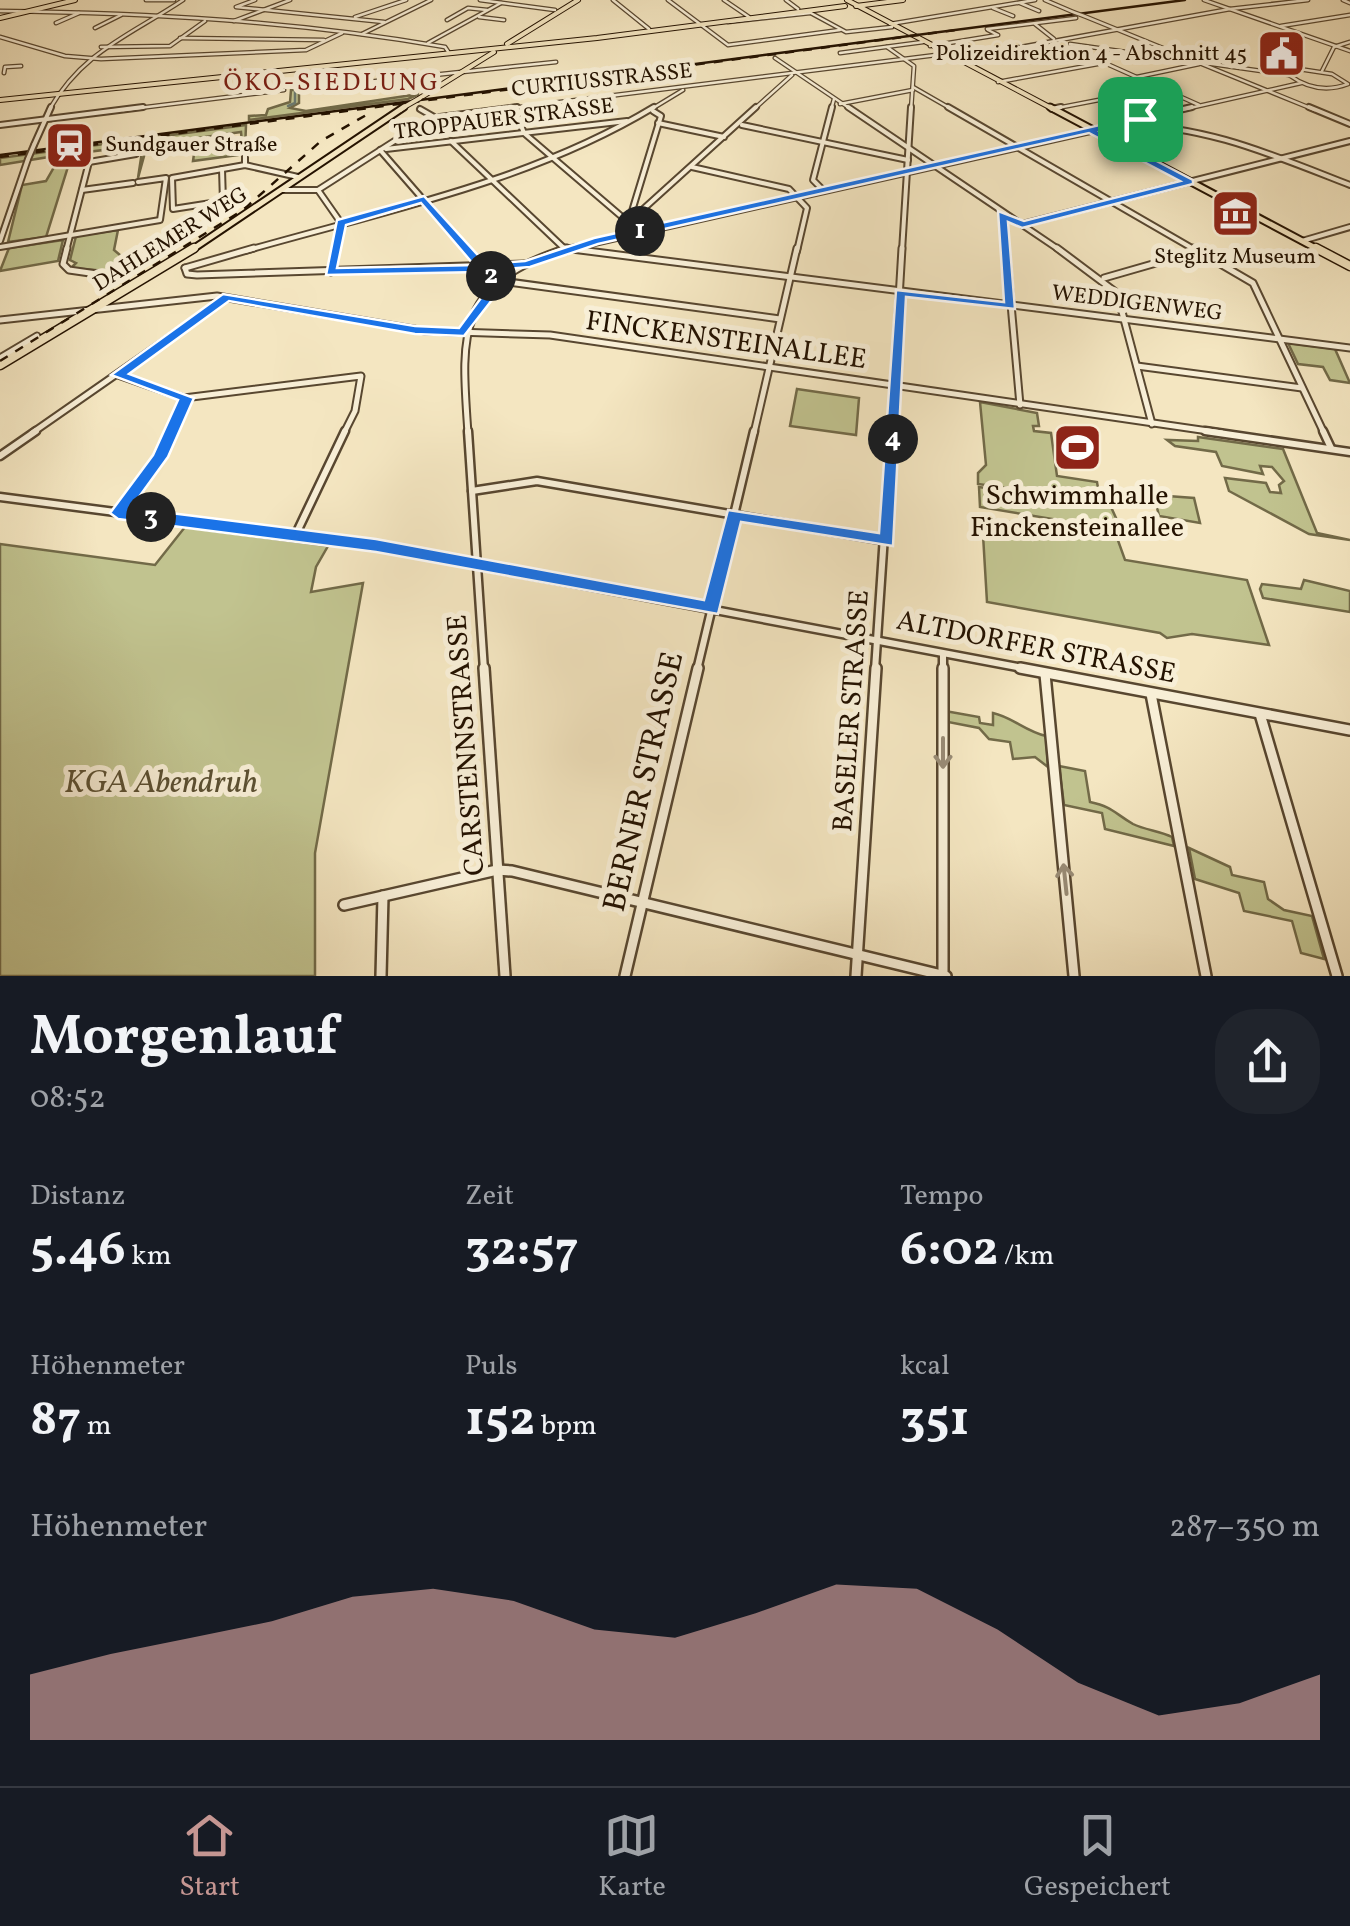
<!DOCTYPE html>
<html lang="de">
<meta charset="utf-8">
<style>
:root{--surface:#171b24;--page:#20242c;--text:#f1f3f6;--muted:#9ea1a6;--line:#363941;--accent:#c59692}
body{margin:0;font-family:Vollkorn,serif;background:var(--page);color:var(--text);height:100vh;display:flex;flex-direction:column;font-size:38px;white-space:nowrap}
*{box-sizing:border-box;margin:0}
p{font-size:32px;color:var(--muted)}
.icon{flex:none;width:55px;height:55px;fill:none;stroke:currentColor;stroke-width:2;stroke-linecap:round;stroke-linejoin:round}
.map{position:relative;height:976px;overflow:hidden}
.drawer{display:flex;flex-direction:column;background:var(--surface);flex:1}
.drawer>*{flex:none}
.pin{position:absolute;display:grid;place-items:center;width:85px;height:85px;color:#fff;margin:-42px;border-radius:20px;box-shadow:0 5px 15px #0006}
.km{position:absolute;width:50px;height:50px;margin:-25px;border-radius:50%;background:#222;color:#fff;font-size:28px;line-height:50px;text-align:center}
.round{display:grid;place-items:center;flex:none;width:105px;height:105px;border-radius:40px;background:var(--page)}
.overview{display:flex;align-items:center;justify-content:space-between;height:170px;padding:0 30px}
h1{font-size:55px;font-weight:700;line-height:75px}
.stats{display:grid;grid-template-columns:repeat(3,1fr);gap:15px;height:170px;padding:10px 30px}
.stats div{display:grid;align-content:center}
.stats b{font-size:50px;font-weight:700}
.stats small{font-size:28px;font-weight:400}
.stats p{font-size:28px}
.chart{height:280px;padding:20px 30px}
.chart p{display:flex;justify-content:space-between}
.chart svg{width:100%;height:180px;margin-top:10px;fill:var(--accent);opacity:.7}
.tab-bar{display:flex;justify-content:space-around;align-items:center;height:140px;border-top:2px solid var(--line);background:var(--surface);font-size:28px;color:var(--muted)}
.tab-bar a{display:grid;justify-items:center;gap:5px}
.tab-bar .current{color:var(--accent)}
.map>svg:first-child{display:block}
.green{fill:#c1c38f;stroke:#726a48;stroke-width:2.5}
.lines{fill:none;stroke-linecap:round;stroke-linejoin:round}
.stream{stroke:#6c796e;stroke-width:2.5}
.minor-far4-casing{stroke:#584730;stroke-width:5}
.minor-far3-casing{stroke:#584730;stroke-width:8}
.minor-far2-casing{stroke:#584730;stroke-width:9}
.minor-far1-casing{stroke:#584730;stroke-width:11}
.minor-casing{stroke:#584730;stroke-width:14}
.major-far2-casing{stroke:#241200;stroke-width:6}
.major-far1-casing{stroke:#241200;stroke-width:9}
.major-casing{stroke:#241200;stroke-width:11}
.minor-far4{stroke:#f8efd7;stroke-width:2.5}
.minor-far3{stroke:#f8efd7;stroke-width:4}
.minor-far2{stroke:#f8efd7;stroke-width:5}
.minor-far1{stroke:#f8efd7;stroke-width:6}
.minor{stroke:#f8efd7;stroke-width:9}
.major-far2{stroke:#f4e6c1;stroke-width:4}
.major-far1{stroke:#f4e6c1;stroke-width:5}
.major{stroke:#f4e6c1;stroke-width:8}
.tram{stroke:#241200;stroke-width:2.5}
.rail{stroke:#241200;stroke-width:2.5;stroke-dasharray:9 9;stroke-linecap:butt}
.minor-bridge-far1-casing{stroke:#584730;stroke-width:5;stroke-linecap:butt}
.minor-bridge-casing{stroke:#584730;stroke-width:8;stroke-linecap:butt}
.major-bridge-casing{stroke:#241200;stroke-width:6;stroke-linecap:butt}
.minor-bridge-far1{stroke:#f8efd7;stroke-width:2.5}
.minor-bridge{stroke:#f8efd7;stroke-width:4}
.major-bridge{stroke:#f4e6c1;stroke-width:4}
.oneway{stroke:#998c76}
.route{fill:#1a73e8;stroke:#fff;stroke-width:2.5;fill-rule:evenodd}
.labels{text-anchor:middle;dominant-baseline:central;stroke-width:10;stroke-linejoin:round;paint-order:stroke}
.far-poi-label{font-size:22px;fill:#241200;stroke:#f8efd7;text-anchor:end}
.far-street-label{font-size:22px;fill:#241200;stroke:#f8efd7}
.far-neighbourhood-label{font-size:25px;letter-spacing:2.5px;fill:#7a1f14;stroke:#f8efd7}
.street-label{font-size:28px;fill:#241200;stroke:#f8efd7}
.poi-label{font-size:28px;fill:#241200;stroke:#f8efd7}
.near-street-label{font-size:32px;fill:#241200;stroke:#f8efd7}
.near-park-label{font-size:32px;font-style:italic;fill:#5b5032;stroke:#f8efd7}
</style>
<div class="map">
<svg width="1350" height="976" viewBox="0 0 1350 976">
<rect width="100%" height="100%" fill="#f4e6c1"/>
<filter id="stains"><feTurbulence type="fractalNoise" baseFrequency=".002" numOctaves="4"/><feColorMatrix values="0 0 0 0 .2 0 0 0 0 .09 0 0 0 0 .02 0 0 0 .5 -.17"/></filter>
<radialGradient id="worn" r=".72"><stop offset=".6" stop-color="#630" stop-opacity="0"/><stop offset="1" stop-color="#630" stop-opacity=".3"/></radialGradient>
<!-- green -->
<g class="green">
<polygon points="291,90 299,90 299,103 290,108 306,111 419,94 408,99 249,120 249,116 266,115 268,109 290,102"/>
<polygon points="246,125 245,151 238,155 193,161 195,147 213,146 219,139 230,137 234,142 225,145 242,143 241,132 156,144 146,149 138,178 143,145 72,154 46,237 8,242 22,185 46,181 61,155 0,165 0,158"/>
<polygon points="118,230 114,250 120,255 118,272 71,268 76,263 70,260 76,236"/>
<polygon points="63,240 58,261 0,271 9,248"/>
<polygon points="1288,343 1335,349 1350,383 1330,380 1323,367 1298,364"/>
<polygon points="797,389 859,398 856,435 790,426"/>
<polygon points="980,402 1037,413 1039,426 1033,426 1034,431 1051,433 1057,476 1097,482 1098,488 1110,491 1113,503 978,484 978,473 986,465"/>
<polygon points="1198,437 1283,449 1317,533 1350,540 1309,534 1229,491 1225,478 1266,483 1270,492 1281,493 1279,485 1284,481 1272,467 1260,466 1263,474 1222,466 1216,452 1175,446 1167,440 1198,441"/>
<polygon points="979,487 1111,507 1116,518 1111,521 1125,560 1247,580 1269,645 1192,634 1167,638 1160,633 987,602 982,518 1103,536 1101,527 980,507"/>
<polygon points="1154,495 1194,498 1200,523 1159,516"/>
<polygon points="185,527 328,546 316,567 311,592 363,583 315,853 315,976 0,976 0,544 155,565"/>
<polygon points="1304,580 1350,591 1350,612 1263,598 1260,589 1262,584 1301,589"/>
<path d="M 945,711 L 979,717 L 980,723 L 993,725 L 993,713 C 1012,717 1025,731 1046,736 L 1048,767 L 1035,757 L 1013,759 L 1010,742 L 989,739 L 979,728 L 948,722 Z"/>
<path d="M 1059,766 L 1085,771 L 1090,802 C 1113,807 1114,813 1133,824 C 1145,830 1160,831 1172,837 L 1174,846 L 1105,829 L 1102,813 L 1064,805 Z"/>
<polygon points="1189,848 1230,867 1232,875 1264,882 1268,899 1284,910 1312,916 1324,959 1301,953 1292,921 1244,911 1239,893 1195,879"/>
</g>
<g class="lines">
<!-- stream -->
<polyline class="stream" points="288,106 295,103 295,90"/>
<defs>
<g id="minor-far4">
<polyline points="146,0 174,0"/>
<polyline points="255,0 236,7 384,22"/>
<polyline points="480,0 555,10"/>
<polyline points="613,0 649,29"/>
<polyline points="668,0 728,45 840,30"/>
<polyline points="724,0 749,17"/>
<polyline points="786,0 798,9"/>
<polyline points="1045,0 1073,12"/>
<polyline points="1204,0 1350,51"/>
<polyline points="1343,0 1350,3"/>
<polyline points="1020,3 1039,11"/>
<polyline points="993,8 1013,16"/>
<path d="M 0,11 C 150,13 297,21 445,47 L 449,53"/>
<polyline points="809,12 846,32 892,27"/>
<polyline points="1084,16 1315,110"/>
<polyline points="355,17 406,0"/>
<polyline points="479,17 504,20"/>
<polyline points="447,20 468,8 487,10"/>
<polyline points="234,21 290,0"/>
<polyline points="728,22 810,13"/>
<polyline points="56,23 79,13"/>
<polyline points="890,24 1035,0"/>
<polyline points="1035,24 1054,39"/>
<polyline points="1281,26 1350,15"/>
<polyline points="95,28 121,15"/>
<polyline points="987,29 1076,18"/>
<polyline points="362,34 431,0"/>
<polyline points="0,37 65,56 101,59 306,50 342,33"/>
<polyline points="180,38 324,40"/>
<polyline points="428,43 501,3"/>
<polyline points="1070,44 1182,60"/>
<polyline points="930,46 998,35 988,30"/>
<polyline points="101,47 170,46 205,21"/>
<polyline points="887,47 914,66 911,110"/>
<polyline points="1069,47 1199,105"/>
<polyline points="840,53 923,42"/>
<polyline points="775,58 852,110"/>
<polyline points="955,59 1230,9 1308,0"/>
<polyline points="1205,63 1289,75"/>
<path d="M 1299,69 L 1332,74 L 1348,84 C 1327,92 1307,88 1289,75 Z"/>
<polyline points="1322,71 1334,47 1350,42"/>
<polyline points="4,73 5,67 21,66"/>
<polyline points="1137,77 1199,64"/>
<polyline points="998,82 1103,63"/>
<polyline points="358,83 556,62"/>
<polyline points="913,87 953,110"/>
<polyline points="305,88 352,84"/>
<polyline points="840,104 913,90"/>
<polyline points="1052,109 1109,98 1137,110"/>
<path d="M 49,110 C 83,51 129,36 183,0"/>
<polyline points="123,110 284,90"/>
<polyline points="497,110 944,54"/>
<polyline points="650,110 683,90"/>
<polyline points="753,110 792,75"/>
<polyline points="831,110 834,99"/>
<polyline points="1181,110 1301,83"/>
</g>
<g id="minor-far3">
<polyline points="848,107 1061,251"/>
<polyline points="948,107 1197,251"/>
<polyline points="1131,107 1149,115"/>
<polyline points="1309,107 1350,124"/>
<polyline points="514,108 524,133 628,222"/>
<polyline points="420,109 434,117"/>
<polyline points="1052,109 1061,107"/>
<polyline points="1131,121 1192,107"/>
<polyline points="658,123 724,137"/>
<polyline points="0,125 143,107"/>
<polyline points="742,125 908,160"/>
<polyline points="451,141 567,251"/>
<polyline points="34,145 51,107"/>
<polyline points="386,149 627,121"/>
<polyline points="380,150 468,251"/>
<polyline points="245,152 245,165"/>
<polyline points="692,167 789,189 807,208 797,251"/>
<polyline points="222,169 223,202"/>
<polyline points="822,189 813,180 832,107"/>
<polyline points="82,190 133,183"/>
<polyline points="282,190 318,190 421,124 440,117 517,107"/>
<polyline points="318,190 341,223 335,251"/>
<polyline points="243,198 173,209 172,178 245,165 298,177"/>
<polyline points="1003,213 1006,251"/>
<polyline points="629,222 756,107"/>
<polyline points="1023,224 1350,141"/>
<polyline points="625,234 661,116 653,111"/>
<polyline points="0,241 28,159"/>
<polyline points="1302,241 1350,227"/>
<polyline points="0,247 160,220 166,178 138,182"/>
<polyline points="66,251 89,162 136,154"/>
<path d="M 245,251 C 384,211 530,182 654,107"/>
<path d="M 559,251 L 1117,125 C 1201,123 1273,155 1350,185"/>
<polyline points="902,251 911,107"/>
</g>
<g id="minor-far2">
<polyline points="67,248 63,264 69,270 111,276"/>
<polyline points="466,248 494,280 780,319"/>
<polyline points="564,248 1350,348"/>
<polyline points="1006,248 1020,405"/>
<polyline points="1057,248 1117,293 1152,424"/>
<polyline points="1193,248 1253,283 1324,433"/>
<polyline points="185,268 254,248"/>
<polyline points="185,268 187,274 197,275 524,264"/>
<polyline points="331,272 336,248"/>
<polyline points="1104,278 1198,251"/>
<polyline points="0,320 217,296 425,331 550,335 1222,433"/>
<polyline points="0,358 37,336"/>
<polyline points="1137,366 1302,388"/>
<polyline points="118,375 184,398 361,376 355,411 344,433"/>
<polyline points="32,433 226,298"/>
<polyline points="171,433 187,398"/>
<path d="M 468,433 C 461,334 455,284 567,248"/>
<polyline points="754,433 797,248"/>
<polyline points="891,433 902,248"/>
</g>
<g id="minor-far1">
<polyline points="468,431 484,670"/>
<polyline points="1205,431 1350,452"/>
<polyline points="1323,431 1331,448"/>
<polyline points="0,456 36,431"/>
<polyline points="472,491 537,481 887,541"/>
<polyline points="0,497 376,546 1033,670"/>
<polyline points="119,512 160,457 172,431"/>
<polyline points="295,536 345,431"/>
<polyline points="943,655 943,670"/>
<polyline points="697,670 754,431"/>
<polyline points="875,670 891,431"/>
</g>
<g id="minor">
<polyline points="484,668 505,976"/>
<polyline points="943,668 943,975"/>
<polyline points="1020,668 1350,730"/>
<polyline points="1045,674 1074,976"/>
<polyline points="1151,694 1206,976"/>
<polyline points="1260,714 1337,976"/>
<polyline points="344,905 497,870 512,871 946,976"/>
<polyline points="381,976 383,896"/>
<polyline points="625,976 698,668"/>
<polyline points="856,976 876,668"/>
</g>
<g id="major-far2">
<polyline points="847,0 1055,110"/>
<polyline points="856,6 903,0"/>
<polyline points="0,18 75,0"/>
<polyline points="507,44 578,0"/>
<polyline points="420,98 494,52"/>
<polyline points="0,100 597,38 845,6"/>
<polyline points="400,110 406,106"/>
</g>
<g id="major-far1">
<polyline points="1050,107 1321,251"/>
<polyline points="190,251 404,107"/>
</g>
<g id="major">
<polyline points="1316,248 1350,266"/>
<polyline points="0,365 194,248"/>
</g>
</defs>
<!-- minor-far4 casing -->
<use href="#minor-far4" class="minor-far4-casing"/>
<!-- minor-far3 casing -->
<use href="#minor-far3" class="minor-far3-casing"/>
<!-- minor-far2 casing -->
<use href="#minor-far2" class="minor-far2-casing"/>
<!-- minor-far1 casing -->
<use href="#minor-far1" class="minor-far1-casing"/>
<!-- minor casing -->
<use href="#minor" class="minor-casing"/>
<!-- major-far2 casing -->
<use href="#major-far2" class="major-far2-casing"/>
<!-- major-far1 casing -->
<use href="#major-far1" class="major-far1-casing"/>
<!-- major casing -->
<use href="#major" class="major-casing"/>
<!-- minor-far4 -->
<use href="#minor-far4" class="minor-far4"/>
<!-- minor-far3 -->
<use href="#minor-far3" class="minor-far3"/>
<!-- minor-far2 -->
<use href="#minor-far2" class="minor-far2"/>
<!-- minor-far1 -->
<use href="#minor-far1" class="minor-far1"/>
<!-- minor -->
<use href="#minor" class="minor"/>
<!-- major-far2 -->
<use href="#major-far2" class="major-far2"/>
<!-- major-far1 -->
<use href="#major-far1" class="major-far1"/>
<!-- major -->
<use href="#major" class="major"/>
<!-- tram -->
<polyline class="tram" points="0,155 1185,0"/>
<!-- rail -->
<g class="rail">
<polyline points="0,157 956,30"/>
<polyline points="0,361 243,210 321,141 368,114"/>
</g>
<defs>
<polyline id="minor-bridge-far1" points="1073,12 1084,16"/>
<polyline id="minor-bridge" points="28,159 34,145"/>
<polyline id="major-bridge" points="406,106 420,98"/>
</defs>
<!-- minor-bridge-far1 casing -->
<use href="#minor-bridge-far1" class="minor-bridge-far1-casing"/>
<!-- minor-bridge casing -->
<use href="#minor-bridge" class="minor-bridge-casing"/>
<!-- major-bridge casing -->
<use href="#major-bridge" class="major-bridge-casing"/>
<!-- minor-bridge-far1 -->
<use href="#minor-bridge-far1" class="minor-bridge-far1"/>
<!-- minor-bridge -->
<use href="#minor-bridge" class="minor-bridge"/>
<!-- major-bridge -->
<use href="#major-bridge" class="major-bridge"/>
</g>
<!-- one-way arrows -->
<defs><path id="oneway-shaft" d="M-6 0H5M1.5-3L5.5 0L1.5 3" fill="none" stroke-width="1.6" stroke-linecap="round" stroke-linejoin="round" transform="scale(2.5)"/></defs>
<g class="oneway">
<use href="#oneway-shaft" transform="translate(943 753) rotate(90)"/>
<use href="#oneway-shaft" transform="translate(1065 879) rotate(-96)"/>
</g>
<!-- route -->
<path class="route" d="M 1140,116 L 1150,126 L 1101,132 L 1193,180 L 1193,184 L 1022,228 L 1008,222 L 1015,309 L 906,297 L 893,546 L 741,522 L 718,614 L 376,552 L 118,519 L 110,513 L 153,455 L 178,400 L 111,375 L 223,294 L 415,326 L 459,328 L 492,283 L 480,272 L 326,275 L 337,220 L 424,196 L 486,264 L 525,261 L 594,238 ZM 1089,133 L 1180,181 L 1024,221 L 998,211 L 1004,302 L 896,290 L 879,533 L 728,510 L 704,600 L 376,539 L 131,508 L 168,457 L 194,398 L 129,374 L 229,301 L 415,334 L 464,336 L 506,282 L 492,270 L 530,267 L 598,244 ZM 421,203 L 474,265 L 337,268 L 346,225 Z"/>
<!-- icons -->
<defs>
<symbol id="civic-square" viewBox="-11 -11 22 22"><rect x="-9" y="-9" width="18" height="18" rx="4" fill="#8f2418" stroke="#f8efd7"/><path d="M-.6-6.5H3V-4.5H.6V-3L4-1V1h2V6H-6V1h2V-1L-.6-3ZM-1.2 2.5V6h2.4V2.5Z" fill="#fff"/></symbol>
<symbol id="station-square" viewBox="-11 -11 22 22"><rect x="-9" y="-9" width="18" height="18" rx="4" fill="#8f2418" stroke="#f8efd7"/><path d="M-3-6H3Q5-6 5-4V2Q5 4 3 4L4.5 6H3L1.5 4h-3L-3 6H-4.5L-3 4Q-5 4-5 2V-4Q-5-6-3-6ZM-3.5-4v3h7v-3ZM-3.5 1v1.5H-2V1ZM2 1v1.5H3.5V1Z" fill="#fff"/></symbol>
<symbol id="museum-square" viewBox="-11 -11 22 22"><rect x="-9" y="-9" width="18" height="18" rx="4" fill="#8f2418" stroke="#f8efd7"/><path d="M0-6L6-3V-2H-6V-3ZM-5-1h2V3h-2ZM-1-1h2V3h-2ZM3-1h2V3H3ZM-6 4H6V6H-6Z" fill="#fff"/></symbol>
<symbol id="stadium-square" viewBox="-11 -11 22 22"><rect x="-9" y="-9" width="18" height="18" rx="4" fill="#8f2418" stroke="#f8efd7"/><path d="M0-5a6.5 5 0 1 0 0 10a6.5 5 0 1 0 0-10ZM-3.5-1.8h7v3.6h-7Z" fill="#fff"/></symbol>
</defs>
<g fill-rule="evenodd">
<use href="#civic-square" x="1254" y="26" width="55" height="55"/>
<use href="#station-square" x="42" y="118" width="55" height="55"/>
<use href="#museum-square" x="1208" y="186" width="55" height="55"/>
<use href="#stadium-square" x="1050" y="420" width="55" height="55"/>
</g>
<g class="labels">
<!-- far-poi labels -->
<g class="far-poi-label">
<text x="1247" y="54">Polizeidirektion 4 - Abschnitt 45</text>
<text x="105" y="145" text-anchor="start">Sundgauer Straße</text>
<text x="1235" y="257" text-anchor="middle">Steglitz Museum</text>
</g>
<!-- far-street labels -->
<g class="far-street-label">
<text transform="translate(602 81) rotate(-6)">CURTIUSSTRASSE</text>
<text transform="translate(504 120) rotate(-7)">TROPPAUER STRASSE</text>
<text transform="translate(171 240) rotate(-32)">DAHLEMER WEG</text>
<text transform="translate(1137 304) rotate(7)">WEDDIGENWEG</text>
</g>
<!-- far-neighbourhood labels -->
<g class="far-neighbourhood-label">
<text x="332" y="83">ÖKO-SIEDLUNG</text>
</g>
<!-- street labels -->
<g class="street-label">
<text transform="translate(726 341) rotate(8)">FINCKENSTEINALLEE</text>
<text transform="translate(1036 648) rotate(11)">ALTDORFER STRASSE</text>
<text transform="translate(852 711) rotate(-86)">BASELER STRASSE</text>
<text transform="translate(467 745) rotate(-94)">CARSTENNSTRASSE</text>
</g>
<!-- poi labels -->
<g class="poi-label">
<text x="1077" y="496">Schwimmhalle<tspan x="1077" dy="32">Finckensteinallee</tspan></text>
</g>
<!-- near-street labels -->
<g class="near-street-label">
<text transform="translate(645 782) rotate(-77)">BERNER STRASSE</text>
</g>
<!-- near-park labels -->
<g class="near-park-label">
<text x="161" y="784">KGA Abendruh</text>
</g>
</g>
<rect width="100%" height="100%" filter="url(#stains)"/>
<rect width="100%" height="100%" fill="url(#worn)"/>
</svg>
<div class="pin" style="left:1140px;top:119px;background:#1e9e55"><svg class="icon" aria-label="arrive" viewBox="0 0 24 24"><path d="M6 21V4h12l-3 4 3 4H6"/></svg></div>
<b class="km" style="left:640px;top:231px">1</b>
<b class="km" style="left:491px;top:276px">2</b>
<b class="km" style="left:151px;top:517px">3</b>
<b class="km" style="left:893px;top:439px">4</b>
</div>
<section class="drawer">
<div class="overview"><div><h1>Morgenlauf</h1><p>08:52</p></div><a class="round"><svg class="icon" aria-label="share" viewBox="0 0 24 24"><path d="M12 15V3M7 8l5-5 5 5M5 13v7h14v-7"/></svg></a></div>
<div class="stats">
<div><p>Distanz</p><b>5.46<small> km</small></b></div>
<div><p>Zeit</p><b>32:57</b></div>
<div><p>Tempo</p><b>6:02<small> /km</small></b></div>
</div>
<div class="stats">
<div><p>Höhenmeter</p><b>87<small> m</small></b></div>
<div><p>Puls</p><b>152<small> bpm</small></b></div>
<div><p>kcal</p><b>351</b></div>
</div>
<div class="chart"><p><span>Höhenmeter</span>287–350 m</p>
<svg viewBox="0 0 160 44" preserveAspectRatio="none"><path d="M0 44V28L10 23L20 19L30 15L40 9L50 7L60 10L70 17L80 19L90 13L100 6L110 7L120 17L130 30L140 38L150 35L160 28V44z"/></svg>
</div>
</section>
<nav class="tab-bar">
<a class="current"><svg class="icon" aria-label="home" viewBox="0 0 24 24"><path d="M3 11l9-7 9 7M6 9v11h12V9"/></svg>Start</a>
<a><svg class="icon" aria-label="map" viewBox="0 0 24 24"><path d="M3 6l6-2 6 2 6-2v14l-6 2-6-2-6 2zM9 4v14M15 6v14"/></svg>Karte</a>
<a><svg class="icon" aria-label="saved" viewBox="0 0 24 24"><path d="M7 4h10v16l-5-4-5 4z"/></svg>Gespeichert</a>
</nav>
